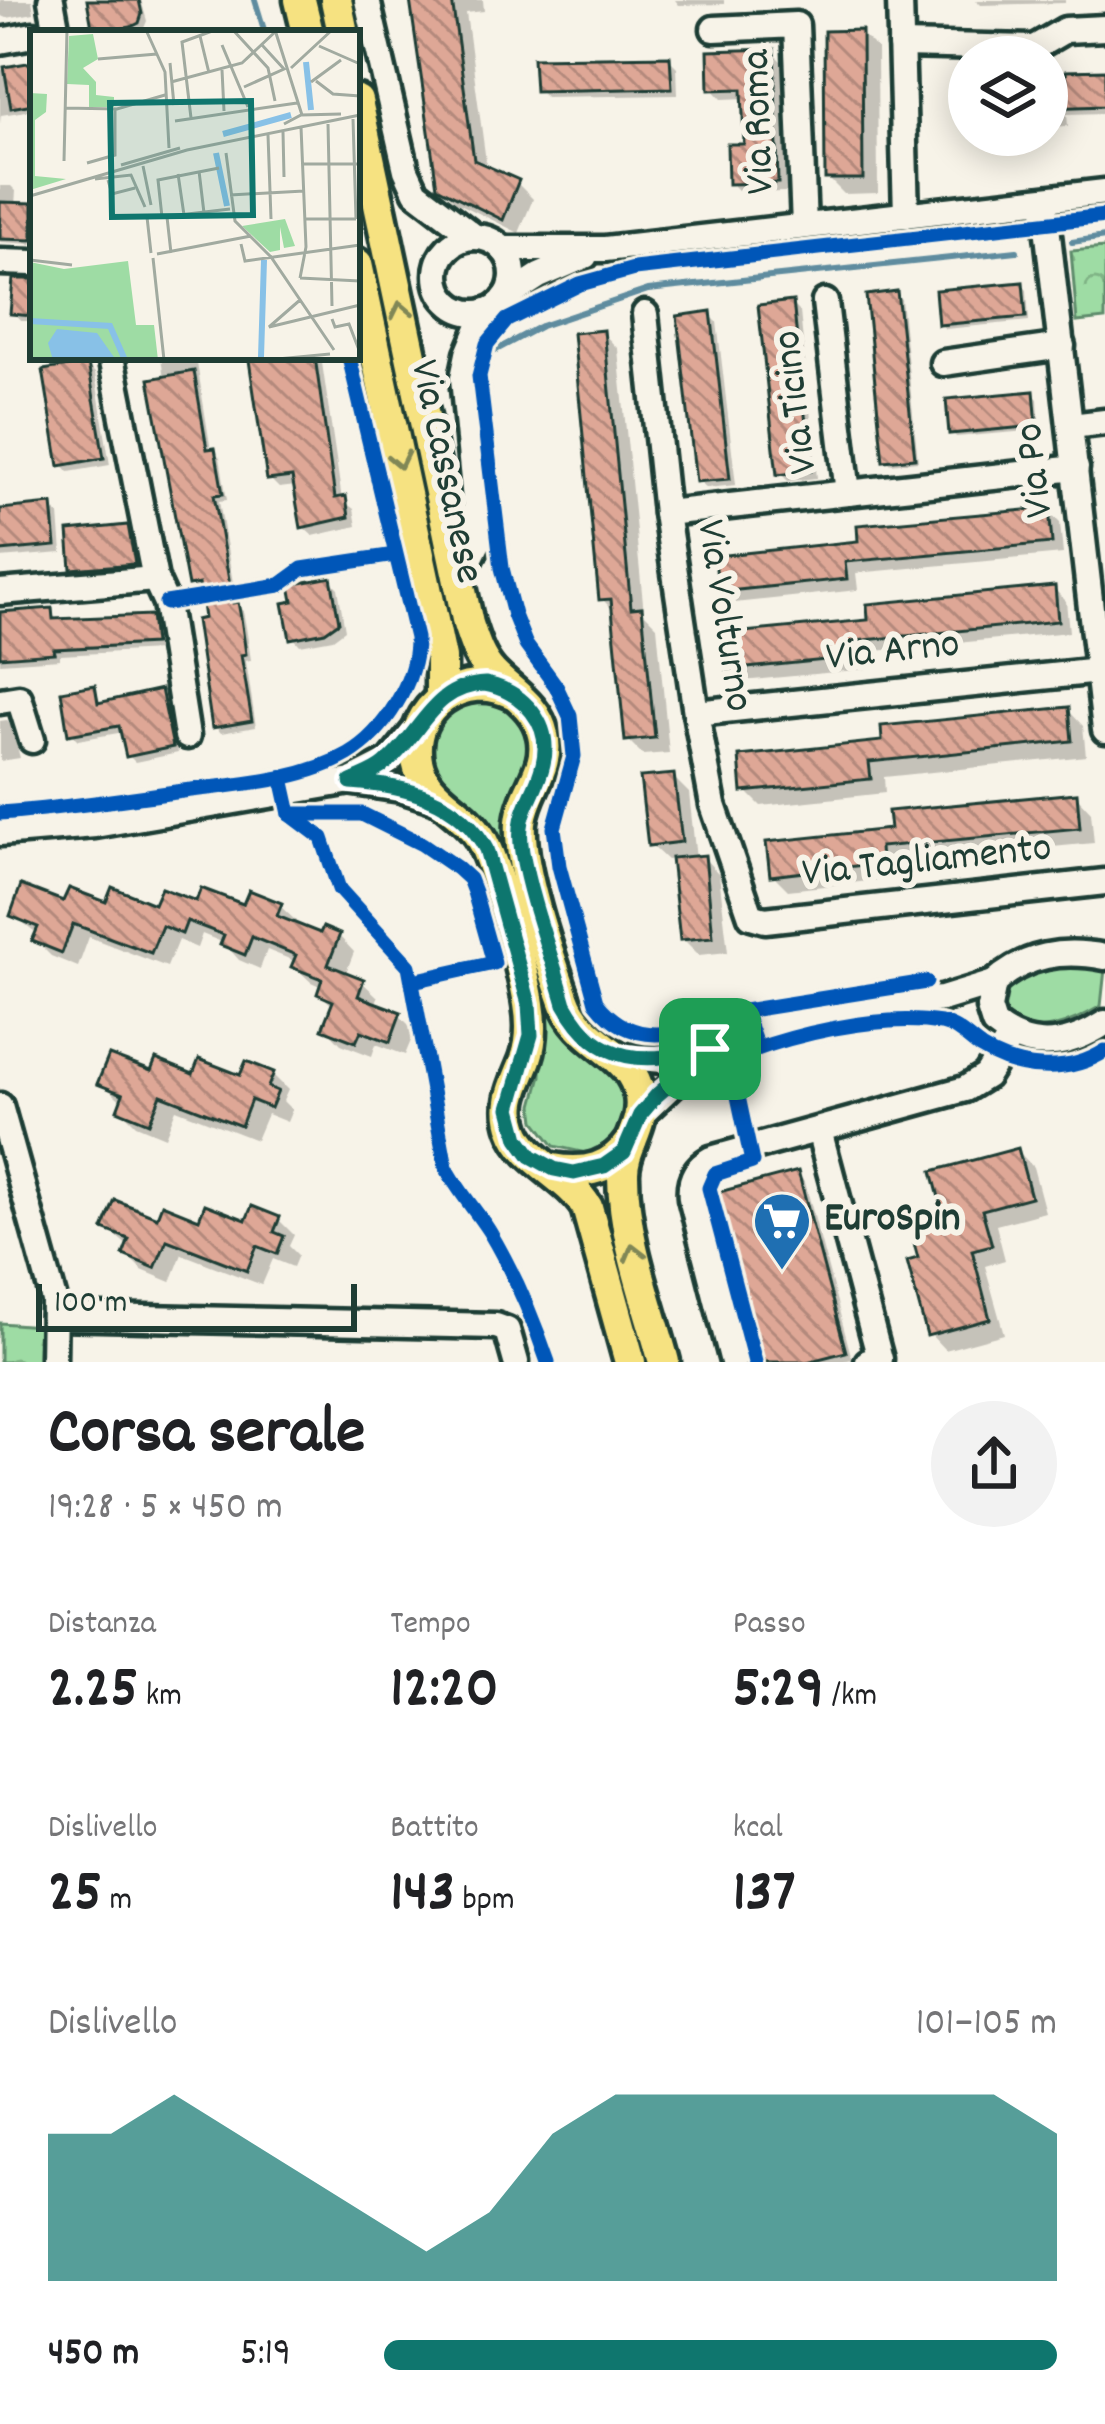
<!DOCTYPE html>
<html lang="it">
<meta charset="utf-8">
<style>
:root{--surface:#fff;--page:#f2f2f2;--text:#202124;--muted:#757577;--accent:#0f766e}
body{margin:0;font-family:Dekko,sans-serif;background:var(--page);color:var(--text);height:100vh;display:flex;flex-direction:column;font-size:45px;white-space:nowrap}
*{box-sizing:border-box;margin:0}
p{font-size:39px;color:var(--muted)}
.icon{flex:none;width:66px;height:66px;fill:none;stroke:currentColor;stroke-width:2;stroke-linecap:round;stroke-linejoin:round}
.map{position:relative;height:1362px;overflow:hidden}
.panel{display:flex;flex-direction:column;background:var(--surface);flex:1}
.panel>*{flex:none}
.fabs{position:absolute;left:948px;top:36px;display:grid;gap:24px}
.fabs a{display:grid;place-items:center;width:120px;height:120px;border-radius:50%;background:var(--surface);box-shadow:0 6px 30px #0003;font-size:60px}
.scale{position:absolute;left:36px;bottom:30px;width:321px;box-sizing:border-box;padding-left:12px;border:6px solid #1f3d34;border-top:0;font-size:33px;line-height:42px;white-space:nowrap;color:#1f3d34;-webkit-text-stroke:9px #f7f3e8;paint-order:stroke}
.pin{position:absolute;display:grid;place-items:center;width:102px;height:102px;color:#fff;margin:-51px;border-radius:24px;box-shadow:0 6px 18px #0006}
.round{display:grid;place-items:center;flex:none;width:126px;height:126px;border-radius:63px;background:var(--page)}
.head{display:flex;align-items:center;justify-content:space-between;height:204px;padding:0 48px}
h1{font-size:66px;font-weight:700;line-height:90px}
.metrics{display:grid;grid-template-columns:repeat(3,1fr);gap:18px;height:204px;padding:12px 48px}
.metrics div{display:grid;align-content:center}
.metrics b{font-size:60px;font-weight:700}
.metrics small{font-size:33px;font-weight:400}
.metrics p{font-size:33px}
.chart{height:336px;padding:24px 48px}
.chart p{display:flex;justify-content:space-between}
.chart svg{width:100%;height:216px;margin-top:12px;fill:var(--accent);opacity:.7}
ul{padding:0 48px;list-style:none;font-size:39px}
li{display:grid;grid-template-columns:192px 144px 1fr;align-items:center;height:90px}
li i{height:30px;border-radius:15px;background:var(--accent)}
.map>svg:first-child{display:block}
.grass{fill:#9edca4;stroke:#5e8c6c;stroke-width:3}
.park{fill:url(#park-crowns);stroke:#5e8c6c;stroke-width:3}
.shadow{fill:#0003}
.lines{fill:none;stroke-linecap:round;stroke-linejoin:round}
.stream{stroke:#5e8c9f;stroke-width:6}
.building{fill:url(#building-back-hatch);stroke:#1f3d34;stroke-width:3}
.minor-casing{stroke:#1f3d34;stroke-width:33}
.major-casing{stroke:#1f3d34;stroke-width:39}
.minor{stroke:#f7f3e8;stroke-width:24}
.major{stroke:#f6e281;stroke-width:30}
.cycleway-casing{stroke:#f7f3e8;stroke-width:22}
.cycleway{stroke:#0057b8;stroke-width:15}
.oneway{stroke:#808757}
.route-casing{stroke:#fff;stroke-width:24}
.route{stroke:#0f766e;stroke-width:15}
.labels{text-anchor:middle;dominant-baseline:central;stroke-width:12;stroke-linejoin:round;paint-order:stroke}
.street-label{font-size:42px;fill:#1f3d34;stroke:#f7f3e8}
.poi-label{font-size:42px;font-weight:bold;fill:#1f3d34;stroke:#f7f3e8;text-anchor:start}
.inset-river{fill:none;stroke:#88c1e7;stroke-width:6}
.inset-road{fill:none;stroke:#a1aaa0;stroke-width:3}
.view{fill:#0f766e;fill-opacity:0.15;stroke:#0f766e;stroke-width:6}
.inset-edge{fill:none;stroke:#1f3d34;stroke-width:6}
</style>
<div class="map">
<svg width="1105" height="1362" viewBox="0 0 1105 1362">
<defs>
<pattern id="park-crowns" width="20" height="18" patternUnits="userSpaceOnUse" patternTransform="scale(3)"><rect width="20" height="18" fill="#9edca4"/><path d="M2 6a3 3 0 1 1 6 0M12 15a3 3 0 1 1 6 0" fill="none" stroke="#80b486"/></pattern>
<pattern id="building-back-hatch" width="6" height="6" patternUnits="userSpaceOnUse" patternTransform="scale(3)"><rect width="6" height="6" fill="#dea796"/><path d="M-1 5l2 2M0 0l6 6M5-1l2 2" fill="none" stroke="#b3897b"/></pattern>
</defs>
<rect width="100%" height="100%" fill="#f7f3e8"/>
<filter id="ink" filterUnits="userSpaceOnUse"><feTurbulence type="fractalNoise" baseFrequency=".00833" numOctaves="2"/><feDisplacementMap in="SourceGraphic" scale="24" xChannelSelector="R" yChannelSelector="G"/><feConvolveMatrix kernelMatrix="1 2 1 2 8 2 1 2 1" color-interpolation-filters="sRGB"/></filter>
<g filter="url(#ink)">
<!-- grass -->
<g class="grass">
<polygon points="488,697 521,714 535,756 514,800 572,1038 611,1071 626,1096 622,1126 614,1139 586,1153 554,1146 535,1121 533,1105 541,1076 542,1033 515,935 437,779 428,748 435,724 454,704"/>
<path d="M 1047,961 L 1105,969 L 1101,1006 C 1072,1023 1039,1037 1005,1024 L 995,990 Z"/>
</g>
<!-- park -->
<g class="park">
<polygon points="1105,248 1105,319 1077,322 1071,251"/>
<polygon points="0,1323 39,1326 38,1362 0,1362"/>
</g>
<!-- shadow -->
<g class="shadow">
<polygon points="0,0 32,0 34,13 7,18 0,15"/>
<polygon points="90,0 141,0 147,21 144,28 135,33 97,33"/>
<polygon points="413,0 483,0 484,11 466,13 487,169 517,183 533,199 519,233 456,202 440,186"/>
<polygon points="675,0 724,0 724,4 679,5"/>
<polygon points="976,0 1065,0 1065,3 981,5"/>
<polygon points="861,33 877,49 878,193 844,194 828,178"/>
<polygon points="772,52 783,63 787,192 741,193 731,183 747,147 745,98 722,99 712,88"/>
<polygon points="669,59 677,67 678,95 545,97 538,89"/>
<polygon points="33,65 33,110 1,115 0,124 0,70"/>
<polygon points="1105,73 1105,113 1067,114 1068,126 1047,127 1047,88 1070,87"/>
<polygon points="0,186 11,186 16,191 15,205 33,206 33,244 0,242"/>
<polygon points="33,283 33,321 21,321 14,313"/>
<polygon points="1022,285 1027,290 1029,321 945,329 941,324"/>
<polygon points="896,295 901,299 918,461 891,464 886,459"/>
<polygon points="792,304 800,312 817,478 788,481 780,473"/>
<polygon points="710,315 717,322 736,485 707,488 699,481"/>
<polygon points="603,333 618,349 644,613 657,626 669,753 643,755 628,740 615,612 602,599"/>
<polygon points="161,357 196,357 211,451 220,457 227,500 219,501 237,606 243,611 246,627 251,660 246,661 256,727 221,733 215,726 208,621 203,590 197,591 191,585"/>
<polygon points="288,357 316,357 322,363 342,500 354,509 357,526 313,536 303,527 296,486 279,488 270,479"/>
<polygon points="87,366 95,373 110,465 69,472 62,464"/>
<polygon points="1033,394 1038,399 1040,430 956,437 952,432"/>
<polygon points="51,508 59,515 62,553 0,558 0,512"/>
<polygon points="1048,511 1060,523 1063,554 856,573 858,590 734,603 721,591 862,544"/>
<polygon points="126,528 134,536 141,571 82,576 74,568"/>
<polygon points="330,580 338,588 345,630 333,639 300,645 293,637"/>
<polygon points="1054,589 1066,601 1069,632 865,652 867,669 742,681 730,669 871,622"/>
<polygon points="51,611 58,622 150,618 157,625 160,650 60,655 60,659 0,663 0,615"/>
<polygon points="94,688 102,705 160,693 167,699 178,753 135,762 128,755 124,732 78,740 71,733"/>
<polygon points="1068,710 1083,726 1086,756 884,777 885,793 761,806 745,790 885,744"/>
<polygon points="7,720 12,726 20,758 0,761 0,721"/>
<polygon points="673,777 689,793 696,859 704,858 719,874 728,952 699,955 683,939 675,859 667,860 651,845"/>
<polygon points="1076,796 1091,812 1094,843 894,862 896,878 788,890 772,874 893,832"/>
<polygon points="65,905 280,906 296,921 294,926 322,937 339,936 354,952 345,975 362,982 378,997 375,1006 399,1015 415,1031 405,1055 376,1044 372,1056 341,1044 326,1028 334,1007 320,994 322,987 311,982 295,967 297,962 267,950 260,969 239,960 224,943 202,934 197,948 178,940 167,967 89,937 78,967 51,956 36,941 38,934 13,915"/>
<polygon points="272,1074 288,1090 283,1101 292,1110 287,1122 267,1114 256,1140 176,1109 165,1137 136,1125 120,1109 123,1102 101,1083 153,1075 242,1079"/>
<polygon points="1018,1151 1033,1167 1045,1212 996,1225 1005,1260 985,1266 1004,1334 945,1350 930,1334 922,1260 945,1207"/>
<polygon points="797,1174 805,1182 852,1359 840,1362 767,1362"/>
<polygon points="278,1219 294,1235 289,1246 298,1255 293,1267 273,1259 262,1285 182,1254 171,1282 142,1270 126,1254 129,1247 107,1228 159,1220 248,1224"/>
</g>
<g class="lines">
<!-- stream -->
<g class="stream">
<polyline points="255,0 265,33"/>
<polyline points="1072,242 1105,237"/>
<polyline points="496,350 541,326 648,290 1017,251"/>
</g>
</g>
<!-- building -->
<g class="building">
<polygon points="87,0 139,0 142,14 139,23 131,27 93,33"/>
<polygon points="410,0 452,0 474,160 519,180 503,220 437,187"/>
<polygon points="862,30 863,179 825,179 824,31"/>
<polygon points="774,49 778,183 728,184 727,144 744,144 742,89 709,90 708,51"/>
<polygon points="670,56 672,88 535,91 533,58"/>
<polygon points="33,62 33,104 11,108 4,67"/>
<polygon points="1105,70 1105,106 1047,108 1047,85 1067,84 1066,71"/>
<polygon points="0,202 33,203 33,240 0,239"/>
<polygon points="13,279 33,279 33,316 10,314"/>
<polygon points="1023,282 1026,317 938,325 935,290"/>
<polygon points="897,291 915,458 883,461 866,295"/>
<polygon points="793,301 811,471 777,475 758,305"/>
<polygon points="711,311 730,479 696,482 677,316"/>
<polygon points="604,330 631,608 642,607 655,738 625,741 611,599 599,600 573,333"/>
<polygon points="268,357 315,357 335,498 346,496 349,517 301,528 292,477 267,480 249,360"/>
<polygon points="88,363 104,458 59,466 43,370"/>
<polygon points="194,371 207,449 215,448 223,494 214,495 233,603 238,602 241,618 246,654 241,655 252,721 212,728 196,620 204,618 199,584 188,586 149,379"/>
<polygon points="1034,391 1037,426 949,434 946,399"/>
<polygon points="52,504 56,546 0,551 0,509"/>
<polygon points="1049,508 1052,543 845,562 847,579 718,592 715,556 858,541 857,525"/>
<polygon points="128,525 135,564 71,569 68,531"/>
<polygon points="331,577 339,622 325,632 290,639 283,603 293,601 290,585"/>
<polygon points="1055,586 1058,621 854,641 856,657 727,670 723,634 868,620 867,604"/>
<polygon points="52,608 53,619 151,615 154,644 54,649 55,653 0,657 0,612"/>
<polygon points="95,685 98,703 161,689 173,747 126,757 119,726 68,735 61,691"/>
<polygon points="1069,707 1072,741 869,762 871,779 742,792 739,756 882,741 881,726"/>
<polygon points="674,774 682,842 648,846 640,777"/>
<polygon points="1077,793 1080,828 880,847 881,863 770,876 766,842 890,829 888,811"/>
<polygon points="705,855 713,937 680,940 671,858"/>
<polygon points="21,885 63,901 69,888 106,902 112,887 154,904 161,888 196,901 201,888 243,904 249,890 282,903 277,916 320,933 323,927 340,934 328,965 364,979 358,996 401,1012 390,1042 361,1031 356,1042 322,1029 333,1001 317,994 322,979 291,967 296,955 252,937 245,955 220,945 224,935 187,921 182,934 162,926 151,953 73,924 62,953 32,941 38,927 10,916"/>
<polygon points="109,1055 151,1071 156,1059 193,1074 199,1059 240,1075 246,1061 274,1072 268,1087 278,1091 271,1108 251,1100 241,1126 161,1095 149,1123 117,1110 123,1094 97,1084"/>
<polygon points="1018,1148 1031,1197 982,1210 992,1245 972,1250 990,1319 927,1336 907,1261 918,1258 906,1214 941,1205 932,1171"/>
<polygon points="798,1171 846,1352 807,1362 764,1362 719,1192"/>
<polygon points="115,1200 157,1217 162,1204 199,1219 205,1204 246,1220 252,1206 280,1217 274,1232 284,1236 277,1254 257,1246 247,1271 167,1240 155,1268 123,1255 129,1239 103,1229"/>
</g>
<g class="lines">
<defs>
<g id="minor">
<polyline points="51,0 57,33"/>
<polyline points="367,0 406,170 416,192 475,237"/>
<polyline points="900,0 906,215"/>
<polyline points="714,29 796,25 804,226"/>
<polyline points="0,41 33,35"/>
<polyline points="901,45 1034,48 1065,30 1105,28"/>
<polyline points="1044,200 1105,730"/>
<circle cx="475" cy="275" r="38"/>
<polyline points="503,249 605,249 1105,192"/>
<polyline points="0,262 33,263"/>
<polyline points="505,298 539,276 585,256"/>
<polyline points="825,302 848,493"/>
<polyline points="645,314 666,513 696,713 713,805 751,916 765,920 1105,882"/>
<polyline points="111,357 155,579 166,603 187,736"/>
<polyline points="943,363 1062,346"/>
<polyline points="1071,426 1105,422"/>
<polyline points="666,513 1076,468"/>
<polyline points="459,582 479,541 463,378 468,354 486,311"/>
<polyline points="0,592 155,579"/>
<polyline points="0,701 19,698 32,740"/>
<polyline points="696,713 1099,671"/>
<polyline points="354,782 401,789 442,802"/>
<polyline points="0,833 95,825 351,781 390,761 420,724"/>
<path d="M 1105,957 C 1063,949 1026,954 994,983 L 989,1008 L 994,1024 C 1029,1053 1068,1047 1105,1023"/>
<polyline points="616,1056 663,1060 710,1049 750,1030 820,1010 942,999 994,983"/>
<polyline points="0,1106 54,1300 53,1362"/>
<polyline points="641,1115 708,1051"/>
<polyline points="819,1130 880,1359 868,1362"/>
<polyline points="54,1316 496,1326 507,1330 516,1362"/>
<path d="M 733,1362 L 691,1198 C 689,1180 695,1168 711,1159 L 965,1089 L 986,1076 L 1010,1038"/>
</g>
<g id="major">
<polyline points="300,0 308,33"/>
<polyline points="336,0 343,33"/>
<path d="M 357,101 L 468,624 C 474,642 479,659 492,673 C 511,693 537,706 543,735 C 551,768 524,790 521,822 C 518,867 548,953 564,999 C 579,1045 632,1050 640,1096 C 645,1126 622,1147 623,1175 C 623,1238 648,1302 664,1362"/>
<polyline points="357,264 441,658 441,698"/>
<path d="M 512,693 C 465,669 407,707 417,761 C 424,798 462,808 480,837 C 496,862 524,972 529,1004 C 532,1022 532,1042 526,1059 C 517,1083 504,1102 514,1129 C 525,1161 566,1174 587,1207 L 630,1362"/>
<path d="M 553,1169 C 586,1175 611,1169 631,1141"/>
</g>
</defs>
<!-- minor casing -->
<use href="#minor" class="minor-casing"/>
<!-- major casing -->
<use href="#major" class="major-casing"/>
<!-- minor -->
<use href="#minor" class="minor"/>
<!-- major -->
<use href="#major" class="major"/>
<defs>
<g id="cycleway">
<polyline points="166,603 280,585 302,569 395,555"/>
<path d="M 282,778 L 290,814 L 322,838 L 339,889 L 409,966 L 446,1167 C 458,1191 475,1209 489,1231 C 513,1271 533,1318 548,1362"/>
<path d="M 0,813 C 59,809 117,800 176,792 C 232,784 298,783 348,754 C 385,732 417,680 416,638 L 349,357"/>
<polyline points="290,814 362,814 422,844 457,868 469,879 474,892 494,963 413,981"/>
<polyline points="744,1011 926,982"/>
<path d="M 757,1048 L 744,1011 C 690,1028 638,1057 596,1002 L 559,866 L 554,828 L 574,756 L 570,716 L 556,686 L 526,645 L 514,615 L 502,568 L 479,376 L 487,344 L 507,320 L 580,284 L 634,269 L 1105,216"/>
<path d="M 755,1362 L 709,1188 L 715,1174 L 752,1162 L 730,1059 C 789,1035 878,1013 941,1023 C 957,1026 968,1039 981,1048 C 1017,1071 1068,1075 1105,1051"/>
</g>
</defs>
<!-- cycleway casing -->
<use href="#cycleway" class="cycleway-casing"/>
<!-- cycleway -->
<use href="#cycleway" class="cycleway"/>
</g>
<!-- one-way arrows -->
<defs><path id="oneway-chevron" d="M-2-3.5L2.5 0L-2 3.5" fill="none" stroke-width="1.6" stroke-linecap="round" stroke-linejoin="round" transform="scale(3)"/></defs>
<g class="oneway">
<use href="#oneway-chevron" transform="translate(401 310) rotate(-102)"/>
<use href="#oneway-chevron" transform="translate(399 460) rotate(78)"/>
<use href="#oneway-chevron" transform="translate(634 1252) rotate(-105)"/>
</g>
</g>
<g class="lines" filter="url(#ink)">
<defs>
<path id="route" d="M 485,684 C 523,691 553,724 543,764 C 535,799 515,809 522,852 C 531,903 551,954 565,1004 C 600,1068 646,1063 710,1049 L 657,1095 L 640,1115 L 624,1152 L 604,1166 L 574,1173 L 554,1169 L 531,1156 L 518,1138 L 510,1108 L 531,1035 L 529,1004 L 486,849 C 460,798 405,786 351,782 C 363,776 376,772 385,764 C 422,734 431,686 485,684 Z"/>
</defs>
<!-- route casing -->
<use href="#route" class="route-casing"/>
<!-- route -->
<use href="#route" class="route"/>
</g>
<!-- icons -->
<defs>
<symbol id="supermarket-pin" viewBox="-11 -11 22 30"><path d="M0 17L-7.5 6A9.5 9.5 0 1 1 7.5 6Z" fill="#1f6fb2" stroke="#f7f3e8"/><path d="M-6-5.5h2.5l.6 2H6L4.5 2H-2.5L-4.4-4H-6ZM-1.5 3.2a1.3 1.3 0 1 0 .1 0ZM3 3.2a1.3 1.3 0 1 0 .1 0Z" fill="#fff"/></symbol>
</defs>
<g fill-rule="evenodd">
<use href="#supermarket-pin" x="749" y="1188" width="66" height="90"/>
</g>
<g class="labels">
<!-- street labels -->
<g class="street-label">
<text transform="translate(761 122) rotate(-92)">Via Roma</text>
<text transform="translate(798 402) rotate(-97)">Via Ticino</text>
<text transform="translate(1037 470) rotate(-97)">Via Po</text>
<text transform="translate(444 472) rotate(78)">Via Cassanese</text>
<text transform="translate(722 616) rotate(81)">Via Volturno</text>
<text transform="translate(893 653) rotate(-6)">Via Arno</text>
<text transform="translate(927 863) rotate(-6)">Via Tagliamento</text>
</g>
<!-- poi labels -->
<g class="poi-label">
<text x="824" y="1221">EuroSpin</text>
</g>
</g>
<!-- overview -->
<g transform="translate(30 30)">
<rect width="330" height="330" fill="#f7f3e8"/>
<path d="M 255,189 L 265,216 L 254,218 L 250,197 L 250,220 L 240,222 L 212,196 Z" fill="#9edca4"/>
<path d="M 63,4 L 68,29 L 53,38 L 66,52 L 66,65 L 84,67 L 84,77 L 59,77 L 59,55 L 37,54 L 39,6 ZM 0,63 L 17,64 L 16,82 L 5,90 L 5,146 L 36,149 L 0,160 ZM 98,231 L 106,295 L 124,295 L 128,330 L 0,330 L 0,232 L 34,239 Z" fill="#9edca4"/>
<path d="M 27,299 L 67,303 L 86,330 L 23,330 L 18,313 Z" fill="#88c1e7"/>
<path class="inset-river" d="M 276,32 L 281,80M 193,104 L 261,85M 186,123 L 197,176M 0,291 L 80,296 L 95,330M 231,327 L 234,230"/>
<path class="inset-road" d="M 116,0 L 135,42 L 139,118M 203,0 L 238,38 L 245,71M 245,0 L 272,85M 170,6 L 179,43M 192,15 L 218,77M 289,16 L 330,34M 68,29 L 127,24M 140,33 L 144,75M 261,38 L 302,0M 192,40 L 194,81M 286,51 L 303,64 L 330,66M 141,52 L 212,33 L 245,2M 281,52 L 311,30M 214,57 L 254,39 L 232,15M 35,78 L 87,79 L 135,65M 161,88 L 152,12 L 185,0M 323,89 L 326,189M 145,91 L 267,73M 254,94 L 271,85 L 311,84M 298,94 L 302,276M 253,102 L 254,147M 238,105 L 241,189M 196,123 L 205,191 L 241,227 L 304,320M 34,131 L 37,0M 57,133 L 85,125 L 85,79M 274,134 L 330,134M 91,135 L 150,118M 113,136 L 121,175M 189,138 L 128,150 L 132,187 L 200,179M 169,141 L 174,183M 148,144 L 154,185M 65,149 L 101,145 L 115,177M 78,150 L 82,164 L 105,158M 200,165 L 274,161M 0,166 L 157,120 L 330,85M 117,187 L 121,223M 137,187 L 141,223M 275,189 L 326,189M 211,214 L 215,231 L 330,215M 127,224 L 221,206M 123,228 L 134,330M 0,230 L 42,235M 270,248 L 276,217 L 271,97M 270,248 L 330,251M 270,270 L 239,297 L 330,275M 302,289 L 305,297 L 319,294 L 329,320M 237,330 L 300,324"/>
<path class="view" d="M 221,71 L 223,185 L 82,187 L 80,73 Z"/>
<rect width="330" height="330" class="inset-edge"/>
</g>
</svg>
<div class="fabs">
<a><svg class="icon" aria-label="layers" viewBox="0 0 24 24"><path d="M12 4l9 5-9 5-9-5zM3 14l9 5 9-5"/></svg></a>
</div>
<div class="scale">100 m</div>
<div class="pin" style="left:710px;top:1049px;background:#1e9e55"><svg class="icon" aria-label="arrive" viewBox="0 0 24 24"><path d="M6 21V4h12l-3 4 3 4H6"/></svg></div>
</div>
<section class="panel">
<div class="head"><div><h1>Corsa serale</h1><p>19:28 · 5 × 450 m</p></div><a class="round"><svg class="icon" aria-label="share" viewBox="0 0 24 24"><path d="M12 15V3M7 8l5-5 5 5M5 13v7h14v-7"/></svg></a></div>
<div class="metrics">
<div><p>Distanza</p><b>2.25<small> km</small></b></div>
<div><p>Tempo</p><b>12:20</b></div>
<div><p>Passo</p><b>5:29<small> /km</small></b></div>
</div>
<div class="metrics">
<div><p>Dislivello</p><b>25<small> m</small></b></div>
<div><p>Battito</p><b>143<small> bpm</small></b></div>
<div><p>kcal</p><b>137</b></div>
</div>
<div class="chart"><p><span>Dislivello</span>101–105 m</p>
<svg viewBox="0 0 160 44" preserveAspectRatio="none"><path d="M0 44V14L10 14L20 6L30 14L40 22L50 30L60 38L70 30L80 14L90 6L100 6L110 6L120 6L130 6L140 6L150 6L160 14V44z"/></svg>
</div>
<ul>
<li><b>450 m</b>5:19<i style="width:100%"></i></li>
</ul>
</section>
